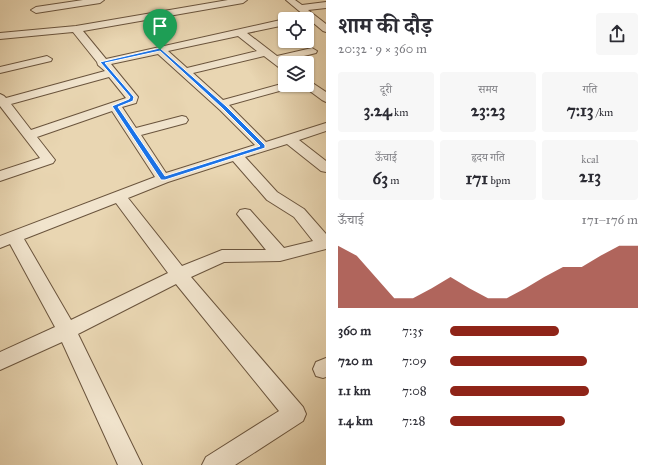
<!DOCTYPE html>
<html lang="hi">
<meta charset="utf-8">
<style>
:root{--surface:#fff;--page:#f7f7f7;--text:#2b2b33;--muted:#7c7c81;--accent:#8f2418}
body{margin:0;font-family:"IM FELL Great Primer","Noto Serif Devanagari",serif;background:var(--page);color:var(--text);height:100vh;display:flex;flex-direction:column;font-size:15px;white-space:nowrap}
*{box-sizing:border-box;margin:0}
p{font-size:13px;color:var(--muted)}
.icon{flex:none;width:22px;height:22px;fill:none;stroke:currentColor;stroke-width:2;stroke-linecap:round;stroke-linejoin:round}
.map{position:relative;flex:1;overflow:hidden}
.sheet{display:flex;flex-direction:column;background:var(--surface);width:324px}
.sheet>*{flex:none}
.fabs{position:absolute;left:278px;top:12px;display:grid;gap:8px}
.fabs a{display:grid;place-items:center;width:36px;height:36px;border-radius:4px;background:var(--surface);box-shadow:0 1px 3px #0004;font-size:20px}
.pin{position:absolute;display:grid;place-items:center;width:34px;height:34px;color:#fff;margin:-41px -17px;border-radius:50% 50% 50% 0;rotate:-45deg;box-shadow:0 0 4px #0007}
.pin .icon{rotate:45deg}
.round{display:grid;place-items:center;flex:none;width:42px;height:42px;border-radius:4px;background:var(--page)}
.overview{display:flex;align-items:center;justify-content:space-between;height:68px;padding:0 12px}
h1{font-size:22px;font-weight:700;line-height:30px}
.stats{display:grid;grid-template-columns:repeat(3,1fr);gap:6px;height:68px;padding:4px 12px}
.stats div{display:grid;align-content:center;border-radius:4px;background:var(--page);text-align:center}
.stats b{font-size:17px;font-weight:700}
.stats small{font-size:11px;font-weight:400}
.stats p{font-size:11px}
.chart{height:112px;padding:8px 12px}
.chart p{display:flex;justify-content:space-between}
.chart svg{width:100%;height:72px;margin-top:4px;fill:var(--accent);opacity:.7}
ul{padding:0 12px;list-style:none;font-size:13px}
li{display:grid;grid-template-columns:64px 48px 1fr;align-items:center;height:30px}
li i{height:10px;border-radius:5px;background:var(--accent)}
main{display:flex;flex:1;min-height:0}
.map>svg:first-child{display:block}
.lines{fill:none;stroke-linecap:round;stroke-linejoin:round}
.street-casing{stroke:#6a543d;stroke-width:2}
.street{fill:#f1e4cd;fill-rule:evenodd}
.route{fill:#1a73e8;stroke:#fff;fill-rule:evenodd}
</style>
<main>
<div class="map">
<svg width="326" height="465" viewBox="0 0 326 465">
<rect width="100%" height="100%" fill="#e9d6b2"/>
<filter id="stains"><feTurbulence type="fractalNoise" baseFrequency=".005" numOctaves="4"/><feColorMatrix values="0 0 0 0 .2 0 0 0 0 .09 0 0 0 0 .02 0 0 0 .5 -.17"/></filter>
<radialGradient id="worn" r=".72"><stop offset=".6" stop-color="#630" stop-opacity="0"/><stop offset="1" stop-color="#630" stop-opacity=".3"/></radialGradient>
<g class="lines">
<defs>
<g id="street">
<polygon points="83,0 104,0 100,3 36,13 31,10 36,7"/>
<path d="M 228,0 L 247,0 L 243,3 L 83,31 L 106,59 L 285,19 L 285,25 L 247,33 L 277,56 L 312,48 L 317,51 L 316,53 L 284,61 L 287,63 L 285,63 L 285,70 L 281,69 L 264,56 L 193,73 L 223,100 L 285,83 L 285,85 L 296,85 L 294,87 L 229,105 L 266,142 L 326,123 L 326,131 L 299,140 L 326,161 L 326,172 L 321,171 L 287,144 L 245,157 L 277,192 L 304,209 L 326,234 L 326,249 L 280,261 L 224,262 L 191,277 L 303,407 L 306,414 L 303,421 L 235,465 L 202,465 L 206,457 L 279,411 L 176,284 L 78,334 L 142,465 L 118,465 L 62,342 L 0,370 L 0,352 L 55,327 L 10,244 L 0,248 L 0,236 L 155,177 L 112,111 L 37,137 L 55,160 L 53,163 L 0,181 L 0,171 L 40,158 L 0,106 L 0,94 L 4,96 L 6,98 L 105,71 L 98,65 L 97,62 L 73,32 L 0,39 L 0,33 L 76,26 ZM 238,36 L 257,51 L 187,68 L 168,51 ZM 158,54 L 220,110 L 255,145 L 166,173 L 141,135 L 186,123 L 188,120 L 186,117 L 182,116 L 136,128 L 122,107 L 136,103 L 138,97 L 111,64 ZM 109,77 L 126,98 L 31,130 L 11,104 ZM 233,161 L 267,200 L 294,217 L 313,241 L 284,248 L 250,210 L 245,209 L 240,210 L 237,214 L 266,250 L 222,250 L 182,266 L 128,198 L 168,182 ZM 116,203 L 168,273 L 71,320 L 24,239 Z"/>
<polygon points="286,0 295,0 302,5 326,2 326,8 308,10 326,24 326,32 323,31"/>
<polygon points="47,56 52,59 51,61 0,73 0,67"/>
<polygon points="307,81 311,82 326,92 326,102 322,100 303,86 302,85 307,85"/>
<polygon points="326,358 326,377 323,378 316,376 313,369 316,362"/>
</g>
</defs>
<!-- street casing -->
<use href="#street" class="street-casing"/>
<!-- street -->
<use href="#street" class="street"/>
</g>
<!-- route -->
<path class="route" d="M 160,48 L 226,106 L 265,145 L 265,148 L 165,180 L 161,180 L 112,106 L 129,99 L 130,97 L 100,62 ZM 160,51 L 222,108 L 260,146 L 165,176 L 118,107 L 133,101 L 134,97 L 105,63 Z"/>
<rect width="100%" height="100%" filter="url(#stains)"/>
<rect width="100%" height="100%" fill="url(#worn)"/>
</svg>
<div class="fabs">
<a><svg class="icon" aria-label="locate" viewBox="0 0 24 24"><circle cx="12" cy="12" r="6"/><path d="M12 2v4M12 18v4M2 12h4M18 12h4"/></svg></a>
<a><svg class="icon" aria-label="layers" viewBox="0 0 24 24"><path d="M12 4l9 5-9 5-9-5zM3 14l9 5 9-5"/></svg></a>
</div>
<div class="pin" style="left:160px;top:50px;background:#1e9e55"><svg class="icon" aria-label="arrive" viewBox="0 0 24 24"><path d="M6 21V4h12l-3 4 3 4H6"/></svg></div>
</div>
<section class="sheet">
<div class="overview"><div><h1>शाम की दौड़</h1><p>20:32 · 9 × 360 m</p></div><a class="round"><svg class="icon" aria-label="share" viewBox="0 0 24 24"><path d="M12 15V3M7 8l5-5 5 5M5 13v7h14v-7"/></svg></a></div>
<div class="stats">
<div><p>दूरी</p><b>3.24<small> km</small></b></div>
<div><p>समय</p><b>23:23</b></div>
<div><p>गति</p><b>7:13<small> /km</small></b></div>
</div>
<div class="stats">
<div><p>ऊँचाई</p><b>63<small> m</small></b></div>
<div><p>हृदय गति</p><b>171<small> bpm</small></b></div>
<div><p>kcal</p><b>213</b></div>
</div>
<div class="chart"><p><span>ऊँचाई</span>171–176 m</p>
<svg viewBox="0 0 160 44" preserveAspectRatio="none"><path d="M0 44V6L10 12L20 25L30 38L40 38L50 32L60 25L70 32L80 38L90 38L100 32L110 25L120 19L130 19L140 12L150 6L160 6V44z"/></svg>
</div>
<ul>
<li><b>360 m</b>7:35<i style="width:58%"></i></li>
<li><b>720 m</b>7:09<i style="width:73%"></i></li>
<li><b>1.1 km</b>7:08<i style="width:74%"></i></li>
<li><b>1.4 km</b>7:28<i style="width:61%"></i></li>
</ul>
</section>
</main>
